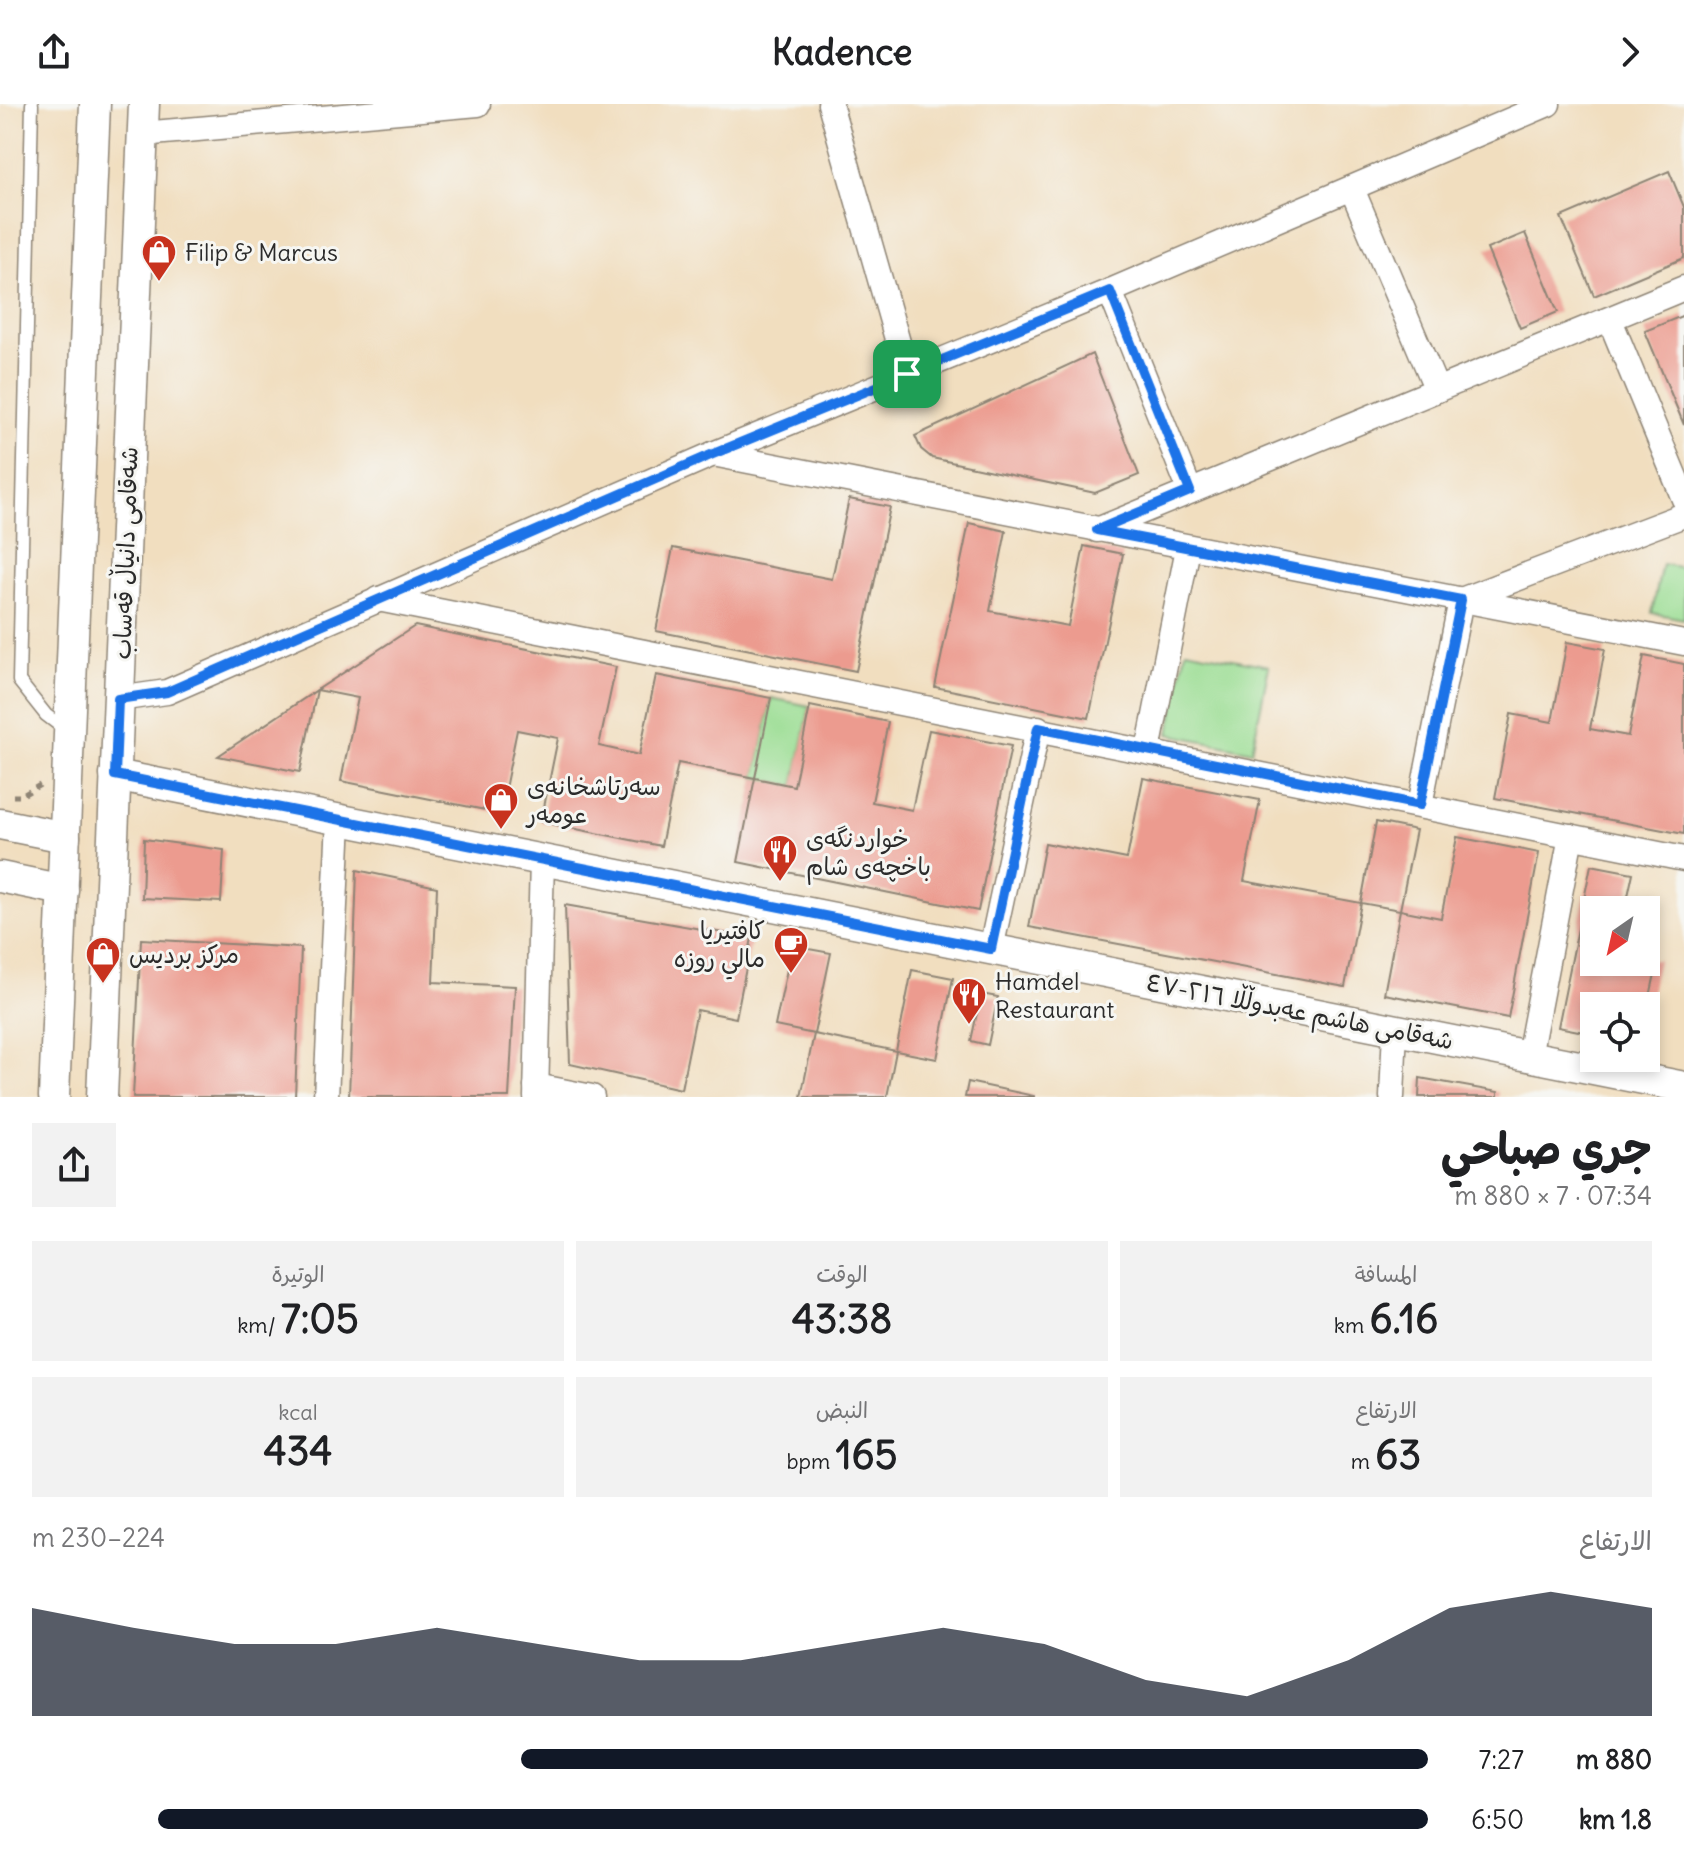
<!DOCTYPE html>
<html lang="ar">
<meta charset="utf-8">
<style>
:root{--surface:#fff;--page:#f2f2f2;--text:#202124;--muted:#757577;--accent:#111827}
body{margin:0;font-family:Delius,"Playpen Sans Arabic",sans-serif;background:var(--page);color:var(--text);direction:rtl;height:100vh;display:flex;flex-direction:column;font-size:30px;white-space:nowrap}
*{box-sizing:border-box;margin:0}
p{font-size:26px;color:var(--muted)}
.icon{flex:none;width:44px;height:44px;fill:none;stroke:currentColor;stroke-width:2;stroke-linecap:round;stroke-linejoin:round}
.map{position:relative;height:993px;overflow:hidden;direction:ltr}
.drawer{display:flex;flex-direction:column;background:var(--surface);flex:1}
.drawer>*{flex:none}
.needle{width:52px;rotate:214deg}
.fabs{position:absolute;left:1580px;top:792px;display:grid;gap:16px}
.fabs a{display:grid;place-items:center;width:80px;height:80px;border-radius:0px;background:var(--surface);box-shadow:0 4px 12px #0003;font-size:40px}
.pin{position:absolute;display:grid;place-items:center;width:68px;height:68px;color:#fff;margin:-34px;border-radius:16px;box-shadow:0 4px 12px #0006}
.round{display:grid;place-items:center;flex:none;width:84px;height:84px;border-radius:0px;background:var(--page)}
.headline{display:flex;align-items:center;justify-content:space-between;height:136px;padding:0 32px}
h1{font-size:44px;font-weight:700;line-height:60px}
.metrics{display:grid;grid-template-columns:repeat(3,1fr);gap:12px;height:136px;padding:8px 32px}
.metrics div{display:grid;align-content:center;border-radius:0px;background:var(--page);text-align:center}
.metrics b{font-size:40px;font-weight:700}
.metrics small{font-size:22px;font-weight:400}
.metrics p{font-size:22px}
.chart{height:224px;padding:16px 32px}
.chart p{display:flex;justify-content:space-between}
.chart svg{width:100%;height:144px;margin-top:8px;fill:var(--accent);opacity:.7}
ul{padding:0 32px;list-style:none;font-size:26px}
li{display:grid;grid-template-columns:128px 96px 1fr;align-items:center;height:60px}
li i{height:20px;border-radius:10px;background:var(--accent)}
header{display:flex;justify-content:space-between;align-items:center;height:104px;padding:0 32px;background:var(--surface);font-size:36px;font-weight:700}
.map>svg:first-child{display:block}
.green{fill:#9dde95;stroke:#648460;stroke-width:2}
.building{fill:#ec9b8f}
.lines{fill:none;stroke-linecap:round;stroke-linejoin:round}
.service-casing{stroke:#8e8475;stroke-width:15}
.minor-casing{stroke:#8e8475;stroke-width:27}
.tertiary-casing{stroke:#8e8475;stroke-width:33}
.path{stroke:#8e8475;stroke-width:5;stroke-dasharray:6 6;stroke-linecap:butt}
.service{stroke:#fff;stroke-width:12}
.minor{stroke:#fff;stroke-width:24}
.tertiary{stroke:#fff;stroke-width:30}
.route-casing{stroke:#fff;stroke-width:16}
.route{stroke:#1a73e8;stroke-width:10}
.labels{text-anchor:middle;dominant-baseline:central;stroke-width:6;stroke-linejoin:round;paint-order:stroke}
.poi-label{font-size:24px;fill:#2b2b2b;stroke:#f6f6f2;text-anchor:start}
.street-label{font-size:24px;fill:#2b2b2b;stroke:#f6f6f2}
</style>
<header><svg class="icon" aria-label="forward" viewBox="0 0 24 24"><path d="M9 5l7 7-7 7"/></svg>Kadence<svg class="icon" aria-label="share" viewBox="0 0 24 24"><path d="M12 15V3M7 8l5-5 5 5M5 13v7h14v-7"/></svg></header>
<div class="map">
<svg width="1684" height="993" viewBox="0 0 1684 993">
<rect width="100%" height="100%" fill="#f6f6f2"/>
<filter id="ink" filterUnits="userSpaceOnUse"><feTurbulence type="fractalNoise" baseFrequency=".0125" numOctaves="2"/><feDisplacementMap in="SourceGraphic" scale="16" xChannelSelector="R" yChannelSelector="G"/><feConvolveMatrix kernelMatrix="1 2 1 2 8 2 1 2 1" color-interpolation-filters="sRGB"/></filter>
<filter id="wash" filterUnits="userSpaceOnUse"><feTurbulence type="fractalNoise" baseFrequency=".006" numOctaves="4" result="noise"/><feDisplacementMap in="SourceGraphic" scale="32" xChannelSelector="R" yChannelSelector="G"/><feGaussianBlur stdDeviation="1.8" result="paint"/><feColorMatrix in="noise" values="0 0 0 0 0 0 0 0 0 0 0 0 0 0 0 0 0 1.4 0 .05"/><feComposite in="paint" operator="in"/></filter>
<g filter="url(#wash)">
<rect width="100%" height="100%" fill="#f1debf"/>
<!-- green -->
<g class="green">
<polygon points="1662,460 1684,464 1684,515 1652,509"/>
<polygon points="1186,546 1269,562 1252,647 1169,630"/>
<polygon points="771,594 810,602 794,682 755,674"/>
</g>
<g id="blocks">
<!-- building -->
<g class="building">
<polygon points="1669,67 1684,103 1684,154 1594,192 1561,113"/>
<polygon points="1525,129 1558,208 1520,224 1487,145"/>
<polygon points="1684,211 1684,321 1645,227"/>
<polygon points="1092,250 1139,371 1095,389 932,354 921,345 915,332"/>
<polygon points="849,395 890,403 856,567 656,527 673,444 832,475"/>
<polygon points="969,419 1006,427 990,507 1068,522 1084,442 1123,450 1089,614 935,583"/>
<polygon points="415,522 616,563 599,642 639,651 656,571 771,594 755,674 678,659 661,742 541,718 558,634 517,626 500,709 341,677 358,594 317,586"/>
<polygon points="1567,538 1605,545 1590,625 1628,632 1644,552 1684,560 1684,730 1495,694 1511,610 1552,618"/>
<polygon points="317,586 300,668 218,652"/>
<polygon points="810,602 888,618 872,698 912,706 929,626 1011,642 978,807 738,758 755,674 794,682"/>
<polygon points="1143,674 1260,696 1244,777 1361,799 1345,883 1029,823 1045,739 1127,755"/>
<polygon points="1376,718 1416,726 1400,806 1441,814 1457,733 1539,749 1508,914 1384,890 1400,806 1361,799"/>
<polygon points="144,735 224,746 221,798 142,794"/>
<polygon points="1591,761 1633,769 1625,806 1594,806 1594,858 1658,856 1648,902 1594,902 1594,930 1558,923"/>
<polygon points="357,766 437,783 433,878 515,882 509,993 349,993"/>
<polygon points="565,801 752,834 736,914 697,906 681,985 570,960"/>
<polygon points="141,835 301,844 295,993 133,993"/>
<polygon points="792,842 831,849 814,930 775,922"/>
<polygon points="912,866 953,874 937,955 896,947"/>
<polygon points="981,890 998,893 988,941 971,937"/>
<polygon points="814,930 896,947 887,993 801,993"/>
<polygon points="1420,974 1498,988 1498,993 1419,993"/>
<polygon points="968,978 1034,992 1034,993 965,993"/>
</g>
</g>
</g>
<g filter="url(#ink)">
<use href="#blocks" fill-opacity="0" stroke="#8e8475" stroke-width="2"/>
<g class="lines">
<defs>
<polyline id="service" points="32,0 19,577 46,611 67,627"/>
<g id="minor">
<polyline points="830,0 907,270"/>
<polyline points="142,30 478,0"/>
<polyline points="1352,85 1437,286"/>
<polyline points="1110,187 1190,387"/>
<polyline points="1610,216 1684,395"/>
<polyline points="713,350 1684,539"/>
<polyline points="1097,426 1684,184"/>
<polyline points="378,495 1684,755"/>
<polyline points="118,595 167,588 713,350 1110,187 1548,0"/>
<polyline points="1148,647 1188,444"/>
<polyline points="1420,701 1461,496 1684,411"/>
<polyline points="991,845 1038,624"/>
<polyline points="1529,952 1571,732"/>
<polyline points="536,982 592,993"/>
<polyline points="326,993 339,716"/>
<polyline points="536,993 542,756"/>
<polyline points="1392,993 1395,925"/>
</g>
<g id="tertiary">
<polyline points="115,671 1684,983"/>
<polyline points="0,720 65,733"/>
<polyline points="0,773 63,786"/>
<polyline points="54,993 95,0"/>
<polyline points="102,993 144,0"/>
</g>
</defs>
<!-- service casing -->
<use href="#service" class="service-casing"/>
<!-- minor casing -->
<use href="#minor" class="minor-casing"/>
<!-- tertiary casing -->
<use href="#tertiary" class="tertiary-casing"/>
<!-- path -->
<polyline class="path" points="13,692 21,692 40,681"/>
<!-- service -->
<use href="#service" class="service"/>
<!-- minor -->
<use href="#minor" class="minor"/>
<!-- tertiary -->
<use href="#tertiary" class="tertiary"/>
</g>
</g>
<g class="lines" filter="url(#ink)">
<defs>
<polygon id="route" points="1110,187 1190,387 1097,426 1461,496 1420,701 1038,624 991,845 115,671 118,595 167,588 713,350"/>
</defs>
<!-- route casing -->
<use href="#route" class="route-casing"/>
<!-- route -->
<use href="#route" class="route"/>
</g>
<!-- icons -->
<defs>
<symbol id="shop-pin" viewBox="-11 -11 22 30"><path d="M0 17L-7.5 6A9.5 9.5 0 1 1 7.5 6Z" fill="#c8321e" stroke="#f6f6f2"/><path d="M-5-2.5h2.3a2.7 3.5 0 0 1 5.4 0H5L5.5 6h-11ZM-1.5-2.5h3a1.5 2.3 0 0 0-3 0Z" fill="#fff"/></symbol>
<symbol id="restaurant-pin" viewBox="-11 -11 22 30"><path d="M0 17L-7.5 6A9.5 9.5 0 1 1 7.5 6Z" fill="#c8321e" stroke="#f6f6f2"/><path d="M-5-6h1v4h1v-4h1v4h1v-4h1v5L-1.5 .5V6h-2V.5L-5-1ZM5-6V6H3V1.5H1.5Q1.5-4 5-6Z" fill="#fff"/></symbol>
<symbol id="cafe-pin" viewBox="-11 -11 22 30"><path d="M0 17L-7.5 6A9.5 9.5 0 1 1 7.5 6Z" fill="#c8321e" stroke="#f6f6f2"/><path d="M-5.5-4.5H6V0H3Q3 3.5 0 3.5H-2.5Q-5.5 3.5-5.5 0ZM3-3.2v2h1.7v-2ZM-6 4.5H4V6H-6Z" fill="#fff"/></symbol>
</defs>
<g fill-rule="evenodd">
<use href="#shop-pin" x="139" y="128" width="40" height="54"/>
<use href="#shop-pin" x="481" y="676" width="40" height="54"/>
<use href="#restaurant-pin" x="760" y="728" width="40" height="54"/>
<use href="#cafe-pin" x="771" y="820" width="40" height="54"/>
<use href="#shop-pin" x="83" y="830" width="40" height="54"/>
<use href="#restaurant-pin" x="949" y="871" width="40" height="54"/>
</g>
<g class="labels">
<!-- poi labels -->
<g class="poi-label">
<text x="185" y="148">Filip &amp; Marcus</text>
<text x="527" y="682">سەرتاشخانەی<tspan x="527" dy="28">عومەر</tspan></text>
<text x="806" y="734">خواردنگەی<tspan x="806" dy="28">باخچەی شام</tspan></text>
<text x="765" y="826" text-anchor="end">كافتيريا<tspan x="765" dy="28">مالي روزه</tspan></text>
<text x="129" y="850">مرکز بردیس</text>
<text x="995" y="877">Hamdel<tspan x="995" dy="28">Restaurant</tspan></text>
</g>
<!-- street labels -->
<g class="street-label">
<text transform="translate(125 449) rotate(-88)">شەقامی دانیاڵ قەساب</text>
<text transform="translate(1300 907) rotate(11)">شەقامی هاشم عەبدوڵڵا ٢١٦-٤٧</text>
</g>
</g>
</svg>
<div class="fabs">
<a><svg class="needle" viewBox="-14 -14 28 28"><path d="M0-13l5 13h-10z" fill="#e53935"/><path d="M0 13l5-13h-10z" fill="#757577"/></svg></a>
<a><svg class="icon" aria-label="locate" viewBox="0 0 24 24"><circle cx="12" cy="12" r="6"/><path d="M12 2v4M12 18v4M2 12h4M18 12h4"/></svg></a>
</div>
<div class="pin" style="left:907px;top:270px;background:#1e9e55"><svg class="icon" aria-label="arrive" viewBox="0 0 24 24"><path d="M6 21V4h12l-3 4 3 4H6"/></svg></div>
</div>
<section class="drawer">
<div class="headline"><div><h1>جري صباحي</h1><p>07:34 · 7 × 880 m</p></div><a class="round"><svg class="icon" aria-label="share" viewBox="0 0 24 24"><path d="M12 15V3M7 8l5-5 5 5M5 13v7h14v-7"/></svg></a></div>
<div class="metrics">
<div><p>المسافة</p><b>6.16<small> km</small></b></div>
<div><p>الوقت</p><b>43:38</b></div>
<div><p>الوتيرة</p><b>7:05<small> /km</small></b></div>
</div>
<div class="metrics">
<div><p>الارتفاع</p><b>63<small> m</small></b></div>
<div><p>النبض</p><b>165<small> bpm</small></b></div>
<div><p>kcal</p><b>434</b></div>
</div>
<div class="chart"><p><span>الارتفاع</span>224–230 m</p>
<svg viewBox="0 0 160 44" preserveAspectRatio="none"><path d="M0 44V11L10 17L20 22L30 22L40 17L50 22L60 27L70 27L80 22L90 17L100 22L110 33L120 38L130 27L140 11L150 6L160 11V44z"/></svg>
</div>
<ul>
<li><b>880 m</b>7:27<i style="width:65%"></i></li>
<li><b>1.8 km</b>6:50<i style="width:91%"></i></li>
</ul>
</section>
